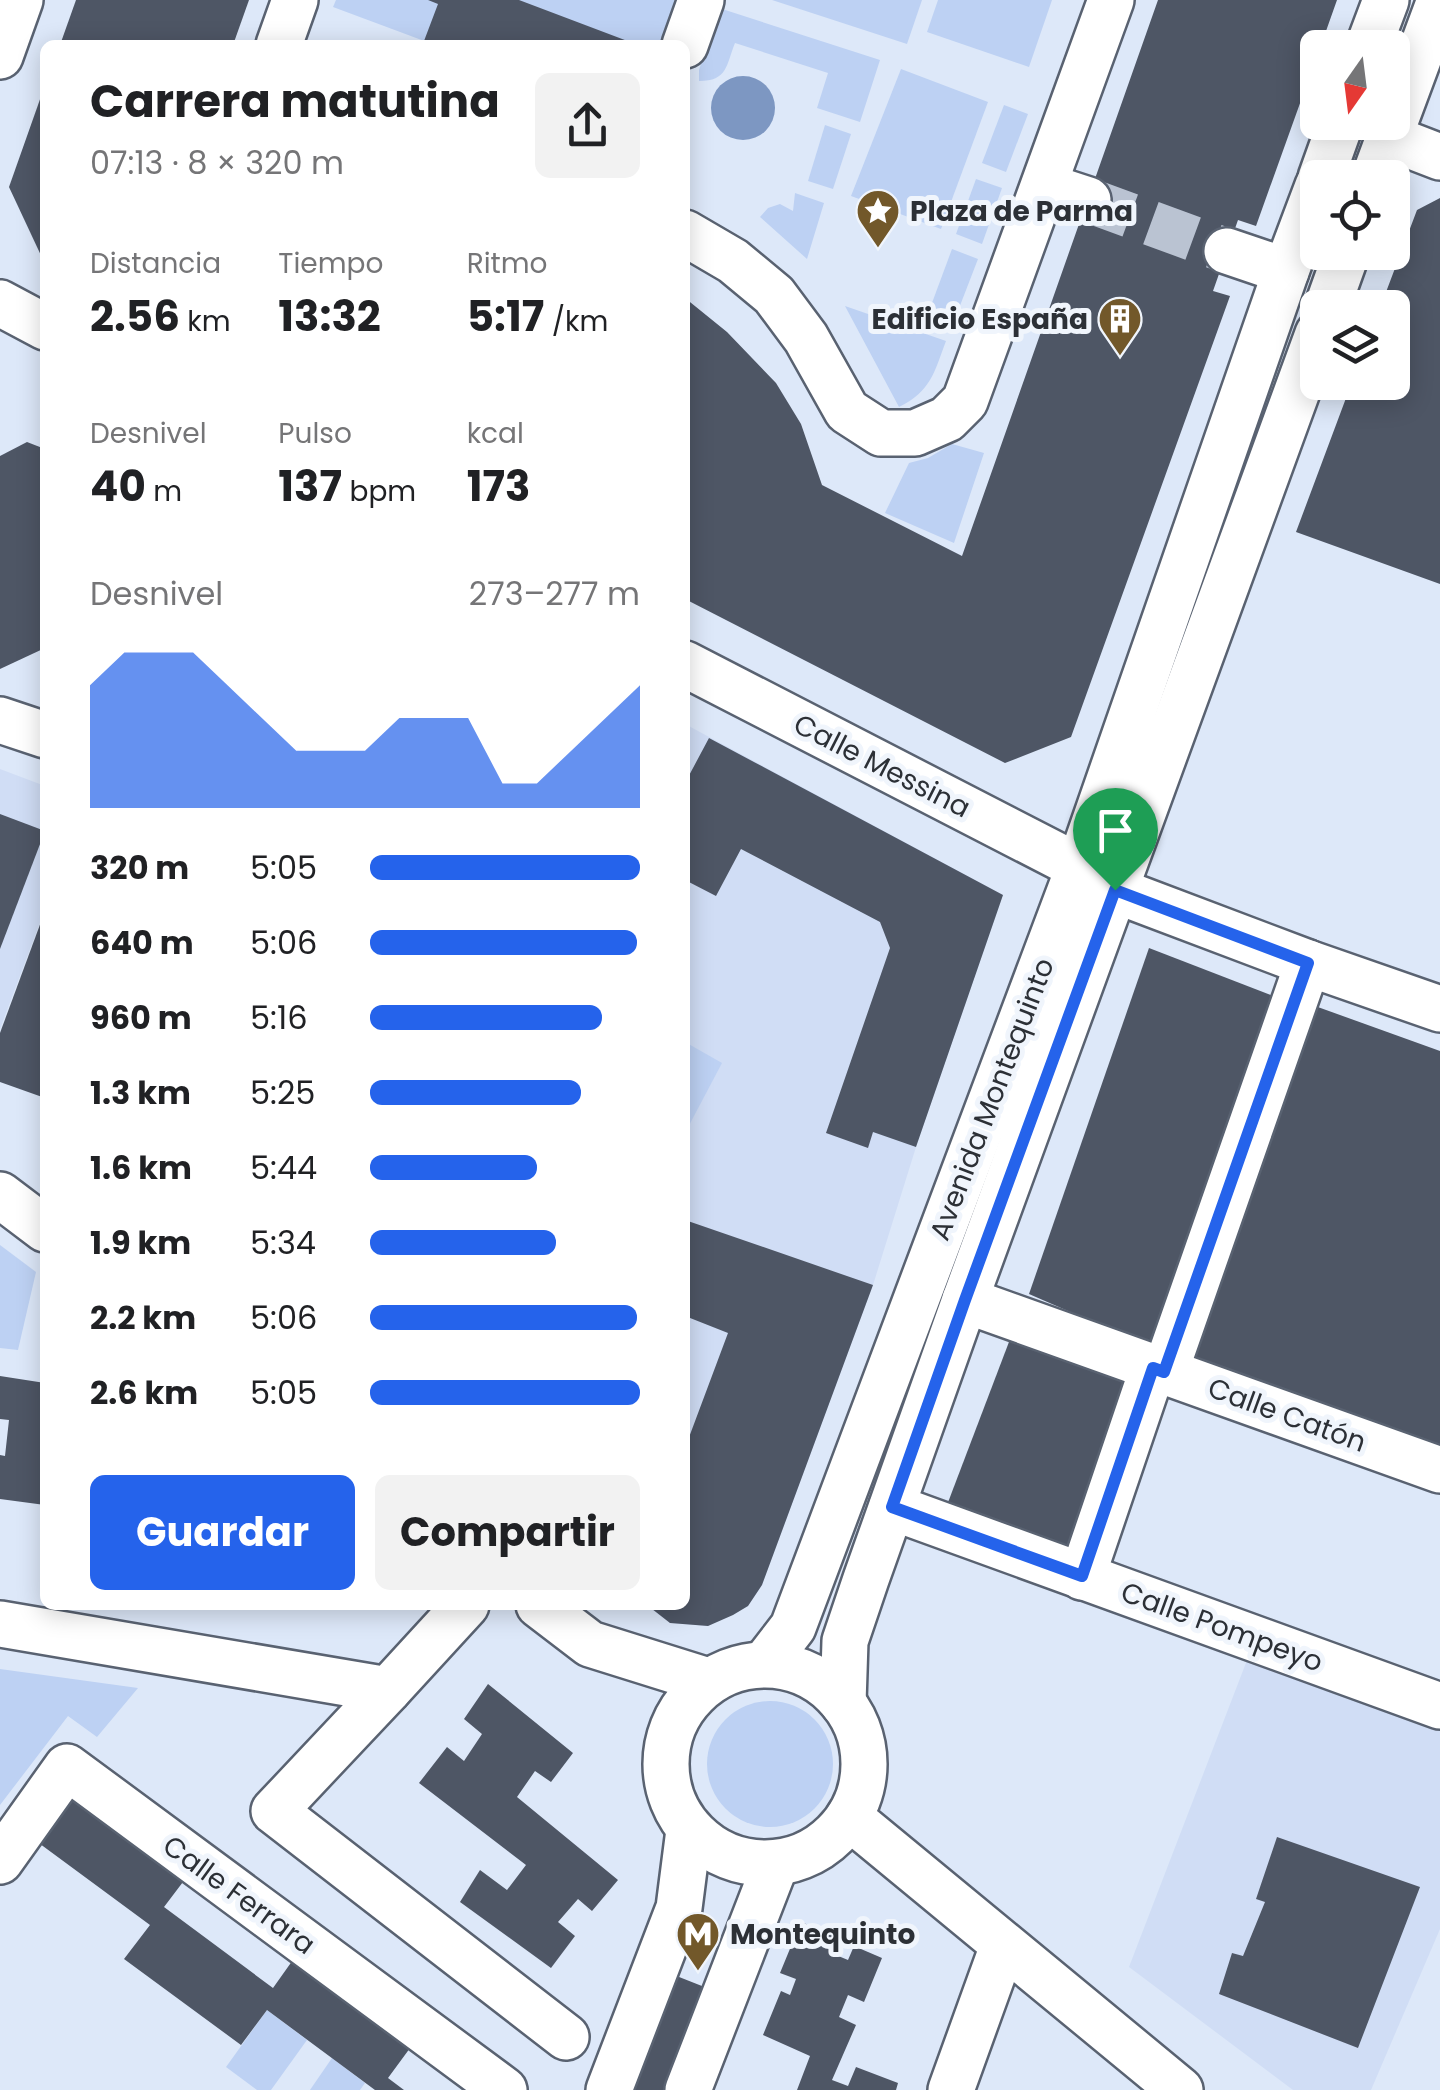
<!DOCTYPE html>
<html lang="es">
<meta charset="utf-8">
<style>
:root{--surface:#fff;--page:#f2f2f2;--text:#202124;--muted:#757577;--accent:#2563eb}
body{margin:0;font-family:Poppins,sans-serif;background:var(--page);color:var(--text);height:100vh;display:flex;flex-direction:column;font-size:38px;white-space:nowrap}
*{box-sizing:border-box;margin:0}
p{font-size:32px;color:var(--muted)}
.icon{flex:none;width:55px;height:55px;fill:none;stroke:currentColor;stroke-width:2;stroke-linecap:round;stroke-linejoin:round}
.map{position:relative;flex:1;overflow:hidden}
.drawer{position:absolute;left:40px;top:40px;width:650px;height:1570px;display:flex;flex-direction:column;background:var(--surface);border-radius:15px;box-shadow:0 5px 25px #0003}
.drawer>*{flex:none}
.needle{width:65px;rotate:194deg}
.tools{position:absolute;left:1300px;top:30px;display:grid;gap:20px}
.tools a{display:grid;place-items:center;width:110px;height:110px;border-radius:15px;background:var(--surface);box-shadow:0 5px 25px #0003;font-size:50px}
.pin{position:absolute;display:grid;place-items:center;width:85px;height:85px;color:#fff;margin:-102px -42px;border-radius:50% 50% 50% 0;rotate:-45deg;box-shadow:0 0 10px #0007}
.pin .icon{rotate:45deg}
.round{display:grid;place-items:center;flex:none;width:105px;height:105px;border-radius:15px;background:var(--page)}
.head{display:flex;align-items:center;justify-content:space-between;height:170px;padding:0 50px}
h1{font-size:45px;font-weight:700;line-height:75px}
.figures{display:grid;grid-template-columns:repeat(3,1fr);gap:15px;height:170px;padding:10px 50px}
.figures div{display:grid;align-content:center}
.figures b{font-size:42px;font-weight:700}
.figures small{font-size:28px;font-weight:400}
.figures p{font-size:28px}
.chart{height:280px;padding:20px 50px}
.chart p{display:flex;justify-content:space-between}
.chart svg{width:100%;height:180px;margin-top:10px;fill:var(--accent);opacity:.7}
.action{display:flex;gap:20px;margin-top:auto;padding:20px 50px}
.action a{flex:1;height:115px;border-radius:15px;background:var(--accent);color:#fff;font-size:40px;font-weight:700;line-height:115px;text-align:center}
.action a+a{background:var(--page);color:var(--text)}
ul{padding:0 50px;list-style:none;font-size:32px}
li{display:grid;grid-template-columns:160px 120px 1fr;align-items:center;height:75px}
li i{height:25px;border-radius:12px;background:var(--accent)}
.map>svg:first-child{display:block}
.built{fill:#d0ddf5}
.green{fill:#bdd1f3}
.water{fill:#7d97c2}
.building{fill:#4e5665}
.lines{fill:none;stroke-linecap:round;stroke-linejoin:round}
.minor-tunnel{stroke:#bac3d2;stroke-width:45;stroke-dasharray:45 22;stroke-linecap:butt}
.minor-casing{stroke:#596271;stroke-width:50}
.minor{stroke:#fff;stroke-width:45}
.route-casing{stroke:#fff;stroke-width:20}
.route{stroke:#2563eb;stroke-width:12}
.labels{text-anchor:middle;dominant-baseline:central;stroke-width:10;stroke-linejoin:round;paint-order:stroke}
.poi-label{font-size:28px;font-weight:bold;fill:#2c3036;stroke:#f0f5fc;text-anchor:start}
.street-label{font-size:28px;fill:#2c3036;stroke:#f0f5fc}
</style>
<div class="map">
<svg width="1440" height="2090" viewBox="0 0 1440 2090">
<rect width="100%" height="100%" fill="#dde8f9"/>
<!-- built -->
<g class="built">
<polygon points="685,724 1003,895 916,1147 873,1285 762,1585 748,1606 708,1626 670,1623 646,1605 685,1605"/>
<polygon points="0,769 45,786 45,909 0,1029"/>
<polygon points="1249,1655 1440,1727 1440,1929 1371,2090 1293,2090 1129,1967"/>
</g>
<!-- green -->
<g class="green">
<polygon points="336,0 683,0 667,45 435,45 333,7"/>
<polygon points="772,0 922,0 907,44"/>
<polygon points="938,0 1052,0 1029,67 927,32"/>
<path d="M 719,8 L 880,60 L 860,122 L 817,108 L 828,73 L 735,43 C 726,65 728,81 699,81 L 699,70 Z"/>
<polygon points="901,69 988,102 941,229 851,196"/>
<polygon points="1004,105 1028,114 1006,172 982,163"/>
<polygon points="825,125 851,134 833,189 808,181"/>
<polygon points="976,179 1002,188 982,244 956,234"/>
<polygon points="795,193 824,203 807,259 760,217 768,208 780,204 793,211"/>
<polygon points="952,249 978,259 951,329 926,319"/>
<path d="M 845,306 L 946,341 C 934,373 931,391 899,407 Z"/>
<polygon points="952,444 984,453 954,543 885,513 909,463 928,458"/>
<polygon points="685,1042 722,1063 685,1133"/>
<polygon points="0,1245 36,1272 18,1350 0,1348"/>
<polygon points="0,1669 138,1688 97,1737 68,1716 0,1805"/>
<circle cx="770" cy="1764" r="63"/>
<polygon points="267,2010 307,2040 271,2090 257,2090 226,2067"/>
<polygon points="332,2058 365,2083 360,2090 310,2090"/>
</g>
<!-- water -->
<circle class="water" cx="743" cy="108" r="32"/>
<!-- building -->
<g class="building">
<polygon points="76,0 249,0 233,45 60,45"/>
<polygon points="428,0 519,0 638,45 435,45 424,41 438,4"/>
<polygon points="1158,0 1337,0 1320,48 1318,48 1318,53 1256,226 1238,220 1213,291 1230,296 1071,737 1005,763 685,599 685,298 727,332 776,383 801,424 822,485 962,556"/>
<polygon points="44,88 45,88 45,264 9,187"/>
<polygon points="1440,198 1440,584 1296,532 1352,382 1392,382 1392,308 1380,308 1417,210"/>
<polygon points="27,442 45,449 45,648 0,669 0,456"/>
<polygon points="709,738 1003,895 916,1147 873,1132 868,1148 826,1133 890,948 880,922 741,849 716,896 685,880 685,783"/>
<polygon points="0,814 45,831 0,949"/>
<polygon points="45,911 45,1098 0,1082 0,1033"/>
<polygon points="1149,948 1276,997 1153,1348 1029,1294"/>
<polygon points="1315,1006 1440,1051 1440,1451 1184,1359"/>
<polygon points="685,1220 873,1285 762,1585 748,1606 733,1615 708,1626 670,1623 647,1605 685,1605 685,1448 728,1333 685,1316"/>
<polygon points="1012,1334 1136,1381 1076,1553 947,1505"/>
<polygon points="0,1376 45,1383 45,1505 0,1499 0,1455 5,1456 9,1420 0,1419"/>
<polygon points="488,1684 573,1753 551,1782 535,1771 517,1797 618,1880 592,1911 578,1899 558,1922 575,1936 551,1968 460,1902 480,1870 507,1890 526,1865 419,1783 447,1747 464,1761 482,1734 464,1719"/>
<polygon points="70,1787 189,1874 164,1907 273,1988 295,1957 413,2044 388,2078 404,2090 375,2090 267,2010 241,2045 124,1959 150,1925 32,1838"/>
<polygon points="1277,1837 1420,1887 1358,2048 1219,1994 1232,1953 1243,1956 1265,1902 1256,1899"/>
<polygon points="801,1922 837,1936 831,1953 848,1960 854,1946 882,1958 864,2002 848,1995 839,2017 856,2025 832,2080 848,2086 856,2067 898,2083 896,2090 797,2090 810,2056 763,2035 781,1991 790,1995 796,1979 780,1973"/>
<polygon points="669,1973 712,1990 673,2090 623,2090"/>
</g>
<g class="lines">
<!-- minor-tunnel -->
<polyline class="minor-tunnel" points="1088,200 1227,251"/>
<defs>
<g id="minor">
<polyline points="279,45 295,0"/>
<polyline points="685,45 701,0"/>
<polyline points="1368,48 1386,0"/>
<polyline points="0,56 20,0"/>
<polyline points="1388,137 1440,157"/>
<polyline points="1321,178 1341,122"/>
<polyline points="1374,178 1440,0"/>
<polyline points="1045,186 1088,200"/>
<polyline points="685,233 733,261 774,295 806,338 847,411 881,433 915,433 947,419 965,401 1111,0"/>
<polyline points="1227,251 1286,271"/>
<polyline points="0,303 45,327"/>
<polyline points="1327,308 1347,252"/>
<polyline points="685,664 1079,867"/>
<polyline points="0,720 45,735"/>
<polyline points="1115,890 1308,963 1440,1009"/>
<polyline points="0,1195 45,1229"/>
<polyline points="965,1300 1440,1470"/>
<polyline points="1165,1372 1308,963"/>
<polyline points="892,1507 1440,1706"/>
<polyline points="1082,1577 1153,1368"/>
<polyline points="539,1605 590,1644 705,1680"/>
<polyline points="0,1624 388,1690 466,1605"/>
<polyline points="766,1662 793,1627 1079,867 1286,271 1318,186"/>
<circle cx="765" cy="1764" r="99"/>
<polyline points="388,1690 274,1811 566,2037"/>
<polyline points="843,1703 845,1641 866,1579 965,1300 1318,334"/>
<polyline points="849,1817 1180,2090"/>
<polyline points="0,1861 67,1767 504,2090"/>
<polyline points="609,2090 679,1908 689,1830"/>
<polyline points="688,2090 776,1863"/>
<polyline points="951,2090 1003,1946"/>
</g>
</defs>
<!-- minor casing -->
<use href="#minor" class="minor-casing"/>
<!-- minor -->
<use href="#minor" class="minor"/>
</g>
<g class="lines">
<defs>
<polygon id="route" points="1115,890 1308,963 1164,1372 1153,1368 1082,1576 892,1507 965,1300"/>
</defs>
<!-- route casing -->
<use href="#route" class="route-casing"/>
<!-- route -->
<use href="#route" class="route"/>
</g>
<!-- icons -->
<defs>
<symbol id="sight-pin" viewBox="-11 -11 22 30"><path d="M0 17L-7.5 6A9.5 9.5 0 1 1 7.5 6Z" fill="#72582a" stroke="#f0f5fc"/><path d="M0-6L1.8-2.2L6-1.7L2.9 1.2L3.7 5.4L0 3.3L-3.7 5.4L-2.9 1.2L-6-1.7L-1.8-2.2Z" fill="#fff"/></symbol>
<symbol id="building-pin" viewBox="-11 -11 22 30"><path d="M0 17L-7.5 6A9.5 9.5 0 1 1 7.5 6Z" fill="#72582a" stroke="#f0f5fc"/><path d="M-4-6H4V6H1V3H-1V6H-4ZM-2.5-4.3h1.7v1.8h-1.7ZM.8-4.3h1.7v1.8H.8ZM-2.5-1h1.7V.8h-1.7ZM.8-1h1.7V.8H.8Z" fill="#fff"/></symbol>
<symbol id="metro-pin" viewBox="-11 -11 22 30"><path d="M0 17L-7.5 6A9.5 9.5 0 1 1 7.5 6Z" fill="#72582a" stroke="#f0f5fc"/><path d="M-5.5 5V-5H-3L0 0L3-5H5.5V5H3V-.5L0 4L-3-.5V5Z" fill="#fff"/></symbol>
</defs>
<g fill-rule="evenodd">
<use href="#sight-pin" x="853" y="186" width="50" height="68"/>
<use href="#building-pin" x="1095" y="294" width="50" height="68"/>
<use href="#metro-pin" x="673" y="1909" width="50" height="68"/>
</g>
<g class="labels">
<!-- poi labels -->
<g class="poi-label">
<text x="910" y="211">Plaza de Parma</text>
<text x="1088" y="319" text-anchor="end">Edificio España</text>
<text x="730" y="1934">Montequinto</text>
</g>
<!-- street labels -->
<g class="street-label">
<text transform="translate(882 766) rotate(27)">Calle Messina</text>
<text transform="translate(992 1099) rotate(-69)">Avenida Montequinto</text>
<text transform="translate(1287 1415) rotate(20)">Calle Catón</text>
<text transform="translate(1222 1627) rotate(20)">Calle Pompeyo</text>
<text transform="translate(239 1895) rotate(36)">Calle Ferrara</text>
</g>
</g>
</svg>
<div class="tools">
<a><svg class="needle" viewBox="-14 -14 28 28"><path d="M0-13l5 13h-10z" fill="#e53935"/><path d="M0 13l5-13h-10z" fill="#757577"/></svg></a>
<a><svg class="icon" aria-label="locate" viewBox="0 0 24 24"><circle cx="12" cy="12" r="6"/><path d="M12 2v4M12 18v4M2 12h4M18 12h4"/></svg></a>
<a><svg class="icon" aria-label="layers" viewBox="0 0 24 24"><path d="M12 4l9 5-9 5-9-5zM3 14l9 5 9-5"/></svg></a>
</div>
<div class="pin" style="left:1115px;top:890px;background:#1e9e55"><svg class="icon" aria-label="arrive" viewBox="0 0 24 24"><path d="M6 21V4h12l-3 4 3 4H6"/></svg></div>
<section class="drawer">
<div class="head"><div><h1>Carrera matutina</h1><p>07:13 · 8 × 320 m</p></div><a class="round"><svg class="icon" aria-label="share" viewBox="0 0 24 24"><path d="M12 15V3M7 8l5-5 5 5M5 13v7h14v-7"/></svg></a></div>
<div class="figures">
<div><p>Distancia</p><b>2.56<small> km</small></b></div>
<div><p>Tiempo</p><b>13:32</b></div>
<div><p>Ritmo</p><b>5:17<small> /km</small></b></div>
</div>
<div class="figures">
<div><p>Desnivel</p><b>40<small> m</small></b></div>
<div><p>Pulso</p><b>137<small> bpm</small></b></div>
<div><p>kcal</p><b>173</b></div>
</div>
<div class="chart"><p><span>Desnivel</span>273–277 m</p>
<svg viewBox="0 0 160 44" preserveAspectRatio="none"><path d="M0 44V14L10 6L20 6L30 6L40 14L50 22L60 30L70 30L80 30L90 22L100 22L110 22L120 38L130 38L140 30L150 22L160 14V44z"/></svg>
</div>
<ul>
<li><b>320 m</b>5:05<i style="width:100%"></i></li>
<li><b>640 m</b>5:06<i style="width:99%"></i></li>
<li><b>960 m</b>5:16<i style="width:86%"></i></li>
<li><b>1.3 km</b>5:25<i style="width:78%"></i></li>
<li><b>1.6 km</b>5:44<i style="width:62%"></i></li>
<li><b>1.9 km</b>5:34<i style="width:69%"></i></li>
<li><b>2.2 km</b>5:06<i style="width:99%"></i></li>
<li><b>2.6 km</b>5:05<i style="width:100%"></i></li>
</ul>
<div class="action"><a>Guardar</a><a>Compartir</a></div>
</section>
</div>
